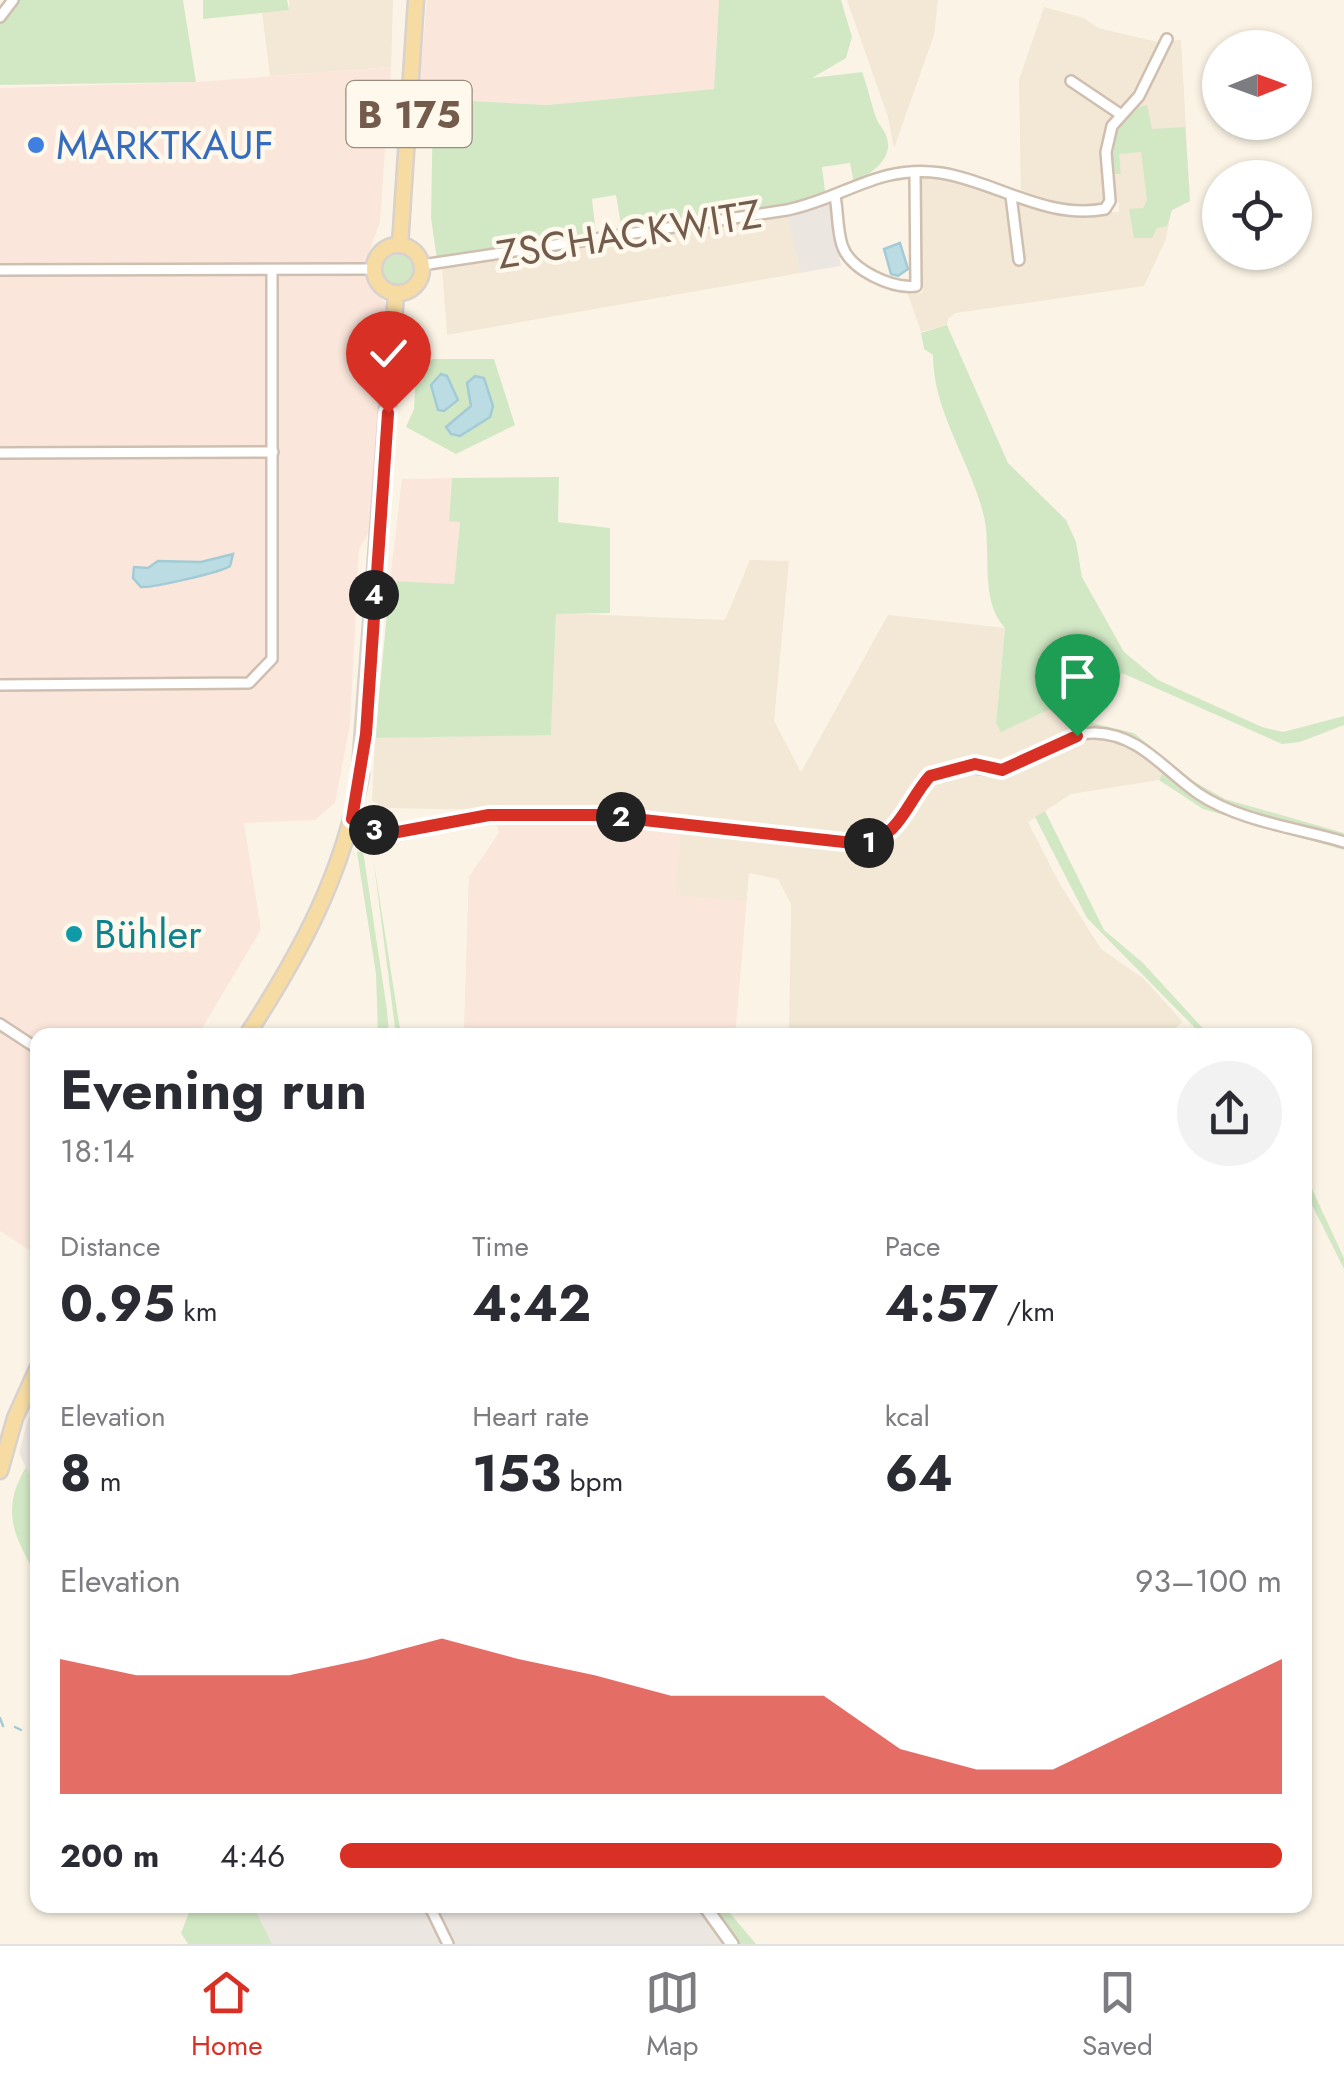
<!DOCTYPE html>
<meta charset="utf-8">
<style>
:root{--surface:#fff;--page:#f2f2f3;--text:#2b2b33;--muted:#7c7c81;--line:#e1e1e2;--accent:#d93025}
body{margin:0;font-family:Jost,sans-serif;background:var(--page);color:var(--text);height:100vh;display:flex;flex-direction:column;font-size:38px;white-space:nowrap}
*{box-sizing:border-box;margin:0}
p{font-size:32px;color:var(--muted)}
.icon{flex:none;width:55px;height:55px;fill:none;stroke:currentColor;stroke-width:2;stroke-linecap:round;stroke-linejoin:round}
.map{position:relative;flex:1;overflow:hidden}
.side{position:absolute;left:30px;top:1028px;width:1282px;height:885px;display:flex;flex-direction:column;background:var(--surface);border-radius:20px;box-shadow:0 2px 8px #0004}
.side>*{flex:none}
.needle{width:65px;rotate:89deg}
.controls{position:absolute;left:1202px;top:30px;display:grid;gap:20px}
.controls a{display:grid;place-items:center;width:110px;height:110px;border-radius:50%;background:var(--surface);box-shadow:0 2px 8px #0004;font-size:50px}
.pin{position:absolute;display:grid;place-items:center;width:85px;height:85px;color:#fff;margin:-102px -42px;border-radius:50% 50% 50% 0;rotate:-45deg;box-shadow:0 0 10px #0007}
.pin .icon{rotate:45deg}
.km{position:absolute;width:50px;height:50px;margin:-25px;border-radius:50%;background:#222;color:#fff;font-size:28px;line-height:50px;text-align:center}
.round{display:grid;place-items:center;flex:none;width:105px;height:105px;border-radius:52px;background:var(--page)}
.summary{display:flex;align-items:center;justify-content:space-between;height:170px;padding:0 30px}
h1{font-size:55px;font-weight:700;line-height:75px}
.stats{display:grid;grid-template-columns:repeat(3,1fr);gap:15px;height:170px;padding:10px 30px}
.stats div{display:grid;align-content:center}
.stats b{font-size:50px;font-weight:700}
.stats small{font-size:28px;font-weight:400}
.stats p{font-size:28px}
.chart{height:280px;padding:20px 30px}
.chart p{display:flex;justify-content:space-between}
.chart svg{width:100%;height:180px;margin-top:10px;fill:var(--accent);opacity:.7}
ul{padding:0 30px;list-style:none;font-size:32px}
li{display:grid;grid-template-columns:160px 120px 1fr;align-items:center;height:75px}
li i{height:25px;border-radius:12px;background:var(--accent)}
.dock{display:flex;justify-content:space-around;align-items:center;height:140px;border-top:2px solid var(--line);background:var(--surface);font-size:28px;color:var(--muted)}
.dock a{display:grid;justify-items:center;gap:5px}
.dock .on{color:var(--accent)}
.map>svg:first-child{display:block}
.residential{fill:#f3e7d5}
.commercial{fill:#fbe6db}
.industrial{fill:#ece6e0}
.green{fill:#d2e8c5}
.water{fill:#bcdce4;stroke:#a2cbd5;stroke-width:2.5}
.lines{fill:none;stroke-linecap:round;stroke-linejoin:round}
.stream{stroke:#a2cbd5;stroke-width:2.5}
.minor-casing{stroke:#cfbfb0;stroke-width:14}
.tertiary-casing{stroke:#cfbfb0;stroke-width:16}
.primary-casing{stroke:#d8d1cd;stroke-width:19}
.minor{stroke:#fff;stroke-width:9}
.tertiary{stroke:#fff;stroke-width:11}
.primary{stroke:#f6dba2;stroke-width:14}
.route-casing{stroke:#fff;stroke-width:20}
.route{stroke:#d93025;stroke-width:12}
.shop-dot{fill:#3f7fe0;stroke:#fef8ed;stroke-width:4}
.culture-dot{fill:#0f9aa8;stroke:#fef8ed;stroke-width:4}
.labels{text-anchor:middle;dominant-baseline:central;stroke-width:9;stroke-linejoin:round;paint-order:stroke}
.shield{fill:#fef8ed;stroke:#9d8b7c;stroke-width:2.5}
.shield-label{font-size:38px;font-weight:bold;fill:#745c4c}
.shop-label{font-size:40px;fill:#366cbe;stroke:#fef8ed;text-anchor:start}
.street-label{font-size:40px;fill:#745c4c;stroke:#fef8ed}
.culture-label{font-size:40px;fill:#0d838f;stroke:#fef8ed;text-anchor:start}
</style>
<div class="map">
<svg width="1344" height="1944" viewBox="0 0 1344 1944">
<rect width="100%" height="100%" fill="#fbf4e6"/>
<!-- residential -->
<g class="residential">
<polygon points="289,0 393,0 391,67 270,76 262,12 289,10"/>
<polygon points="847,0 938,0 934,35 894,148 888,117"/>
<polygon points="1044,7 1084,18 1098,28 1162,43 1140,89 1108,125 1106,197 1098,206 1064,207 1021,196 1019,80"/>
<polygon points="1181,40 1190,201 1171,211 1166,239 1144,286 956,313 948,318 947,325 921,332 907,292 922,293 923,288 918,255 919,177 949,178 1041,209 1119,212 1119,202 1113,201 1112,137 1168,41"/>
<polygon points="787,214 800,273 447,335 442,266"/>
<polygon points="750,560 789,561 774,721 801,772 888,615 1005,628 996,723 1085,693 1090,730 1138,749 1164,771 1159,780 1071,794 1028,822 1058,881 1101,949 1143,978 1183,1022 1166,1035 978,1035 976,1031 789,1035 791,904 778,879 749,873 735,1035 464,1035 469,877 499,833 497,810 385,808 372,801 375,738 551,734 556,613 725,620"/>
</g>
<!-- commercial -->
<g class="commercial">
<polygon points="427,0 719,0 714,89 547,105 418,98"/>
<polygon points="391,67 380,222 369,252 375,288 388,308 374,524 359,549 350,725 335,803 315,820 244,823 261,930 198,1035 38,1035 37,1255 0,1231 0,88 196,82"/>
<polygon points="452,478 449,520 460,522 454,585 390,581 402,479"/>
<polygon points="496,821 607,822 681,829 676,895 746,901 735,1035 464,1035 469,877 499,833"/>
</g>
<!-- industrial -->
<g class="industrial">
<polygon points="830,203 841,266 800,273 787,214"/>
<polygon points="37,1405 37,1491 19,1453 28,1419"/>
<polygon points="253,1905 700,1905 730,1944 272,1944"/>
</g>
<!-- green -->
<g class="green">
<polygon points="16,0 183,0 196,82 0,85 0,20"/>
<polygon points="203,0 287,0 289,10 203,19"/>
<path d="M 719,0 L 841,0 L 852,37 L 846,58 L 812,78 L 862,72 C 867,83 874,118 880,125 C 899,150 882,168 854,183 L 850,163 L 822,167 L 825,191 L 798,203 L 622,231 L 616,195 L 592,199 L 596,234 L 437,260 L 431,218 L 433,99 L 547,105 L 714,89 Z"/>
<path d="M 1147,105 L 1152,129 L 1185,127 L 1190,201 L 1172,210 L 1167,226 L 1157,228 L 1152,238 L 1134,238 L 1129,209 L 1143,208 L 1147,200 L 1141,152 L 1119,154 L 1121,174 L 1113,174 C 1112,148 1114,109 1147,105 Z"/>
<circle cx="398" cy="269" r="18"/>
<path d="M 947,325 L 1008,463 L 1066,520 L 1076,542 L 1082,577 L 1124,652 L 1158,680 L 1262,727 L 1283,732 L 1344,716 L 1344,725 L 1300,742 L 1282,744 L 1122,673 L 1092,723 L 1134,733 L 1193,781 L 1225,799 L 1344,833 L 1344,839 L 1226,804 L 1206,795 L 1155,753 L 1090,730 L 1084,693 L 1001,732 L 996,723 L 1005,628 C 979,600 992,553 984,517 C 971,461 933,413 933,355 L 924,349 L 921,333 Z"/>
<polygon points="433,359 494,359 515,425 456,454 406,427 414,409 416,370"/>
<polygon points="559,477 558,522 610,528 610,613 556,614 551,735 375,738 390,581 454,584 460,522 449,521 452,478"/>
<polygon points="1164,771 1204,802 1344,845 1344,850 1203,809 1159,780"/>
<polygon points="1045,811 1104,930 1143,963 1209,1035 1202,1035 1087,918 1035,817"/>
<polygon points="363,851 387,1010 389,1035 378,1035 376,974 357,852"/>
<polygon points="373,857 401,1035 396,1035"/>
<polygon points="1305,1174 1344,1258 1344,1269 1305,1191"/>
<path d="M 26,1467 L 37,1491 L 37,1576 C 14,1537 0,1510 26,1467 Z"/>
<polygon points="192,1905 253,1905 272,1944 188,1944 181,1933"/>
<polygon points="710,1905 723,1905 756,1944 738,1944"/>
</g>
<!-- water -->
<g class="water">
<polygon points="900,243 908,269 898,276 891,274 884,249"/>
<polygon points="441,374 447,376 458,400 444,411 438,410 431,385"/>
<polygon points="475,376 484,378 493,406 490,417 460,436 451,434 446,427 471,406 467,383"/>
<path d="M 233,554 L 230,566 C 222,572 153,588 141,587 L 133,578 L 134,567 L 148,568 L 158,561 L 201,562 Z"/>
</g>
<g class="lines">
<!-- stream -->
<g class="stream">
<polyline points="0,1718 3,1726"/>
<polyline points="15,1727 21,1730"/>
</g>
<defs>
<g id="minor">
<polyline points="0,17 13,0"/>
<polyline points="1071,81 1120,114"/>
<path d="M 835,196 C 838,212 837,229 842,245 C 850,270 892,289 916,286 L 915,174"/>
<polyline points="1011,196 1019,260"/>
<path d="M 422,265 L 787,210 C 845,198 878,164 941,173 C 997,182 1046,220 1105,209 L 1110,201 L 1106,152 L 1112,126 L 1139,96 L 1167,39"/>
<polyline points="0,270 373,269"/>
<polyline points="0,453 273,452"/>
<polyline points="0,685 249,683 272,659 272,270"/>
<polyline points="352,819 378,833"/>
<path d="M 348,837 C 398,844 453,816 505,814 C 624,810 743,831 861,844 C 906,837 906,782 944,770 C 970,762 984,773 1004,770 C 1031,766 1061,732 1095,733 C 1140,734 1165,771 1199,794 C 1239,821 1298,828 1344,842"/>
<polyline points="0,1024 38,1049"/>
<polyline points="429,1905 448,1944"/>
</g>
<polyline id="tertiary" points="704,1905 732,1944"/>
<g id="primary">
<circle cx="398" cy="269" r="24"/>
<polyline points="400,245 416,0"/>
<polyline points="359,783 396,294"/>
<path d="M 247,1035 C 301,952 344,873 361,774"/>
<polyline points="0,1471 15,1418 38,1367"/>
</g>
</defs>
<!-- minor casing -->
<use href="#minor" class="minor-casing"/>
<!-- tertiary casing -->
<use href="#tertiary" class="tertiary-casing"/>
<!-- primary casing -->
<use href="#primary" class="primary-casing"/>
<!-- minor -->
<use href="#minor" class="minor"/>
<!-- tertiary -->
<use href="#tertiary" class="tertiary"/>
<!-- primary -->
<use href="#primary" class="primary"/>
</g>
<g class="lines">
<defs>
<path id="route" d="M 388,413 L 366,734 L 352,819 L 387,834 L 489,815 L 598,815 L 862,844 C 900,838 907,801 930,776 L 975,764 L 1002,770 L 1077,736"/>
</defs>
<!-- route casing -->
<use href="#route" class="route-casing"/>
<!-- route -->
<use href="#route" class="route"/>
</g>
<!-- markers -->
<circle class="shop-dot" cx="36" cy="145" r="10"/>
<circle class="culture-dot" cx="74" cy="934" r="10"/>
<g class="labels">
<!-- shield labels -->
<rect class="shield" x="346.5" y="81" width="125" height="66" rx="8"/>
<g class="shield-label">
<text x="409" y="114">B 175</text>
</g>
<!-- shop labels -->
<g class="shop-label">
<text x="56" y="145">MARKTKAUF</text>
</g>
<!-- street labels -->
<g class="street-label">
<text transform="translate(629 234) rotate(-9)">ZSCHACKWITZ</text>
</g>
<!-- culture labels -->
<g class="culture-label">
<text x="94" y="934">Bühler</text>
</g>
</g>
</svg>
<div class="controls">
<a><svg class="needle" viewBox="-14 -14 28 28"><path d="M0-13l5 13h-10z" fill="#e53935"/><path d="M0 13l5-13h-10z" fill="#7c7c81"/></svg></a>
<a><svg class="icon" aria-label="locate" viewBox="0 0 24 24"><circle cx="12" cy="12" r="6"/><path d="M12 2v4M12 18v4M2 12h4M18 12h4"/></svg></a>
</div>
<div class="pin" style="left:1077px;top:736px;background:#1e9e55"><svg class="icon" aria-label="arrive" viewBox="0 0 24 24"><path d="M6 21V4h12l-3 4 3 4H6"/></svg></div>
<div class="pin" style="left:388px;top:413px;background:#d93025"><svg class="icon" aria-label="check" viewBox="0 0 24 24"><path d="M5 12l5 5 9-10"/></svg></div>
<b class="km" style="left:869px;top:843px">1</b>
<b class="km" style="left:621px;top:817px">2</b>
<b class="km" style="left:374px;top:830px">3</b>
<b class="km" style="left:374px;top:595px">4</b>
<section class="side">
<div class="summary"><div><h1>Evening run</h1><p>18:14</p></div><a class="round"><svg class="icon" aria-label="share" viewBox="0 0 24 24"><path d="M12 15V3M7 8l5-5 5 5M5 13v7h14v-7"/></svg></a></div>
<div class="stats">
<div><p>Distance</p><b>0.95<small> km</small></b></div>
<div><p>Time</p><b>4:42</b></div>
<div><p>Pace</p><b>4:57<small> /km</small></b></div>
</div>
<div class="stats">
<div><p>Elevation</p><b>8<small> m</small></b></div>
<div><p>Heart rate</p><b>153<small> bpm</small></b></div>
<div><p>kcal</p><b>64</b></div>
</div>
<div class="chart"><p><span>Elevation</span>93–100 m</p>
<svg viewBox="0 0 160 44" preserveAspectRatio="none"><path d="M0 44V11L10 15L20 15L30 15L40 11L50 6L60 11L70 15L80 20L90 20L100 20L110 33L120 38L130 38L140 29L150 20L160 11V44z"/></svg>
</div>
<ul>
<li><b>200 m</b>4:46<i style="width:100%"></i></li>
</ul>
</section>
</div>
<nav class="dock">
<a class="on"><svg class="icon" aria-label="home" viewBox="0 0 24 24"><path d="M3 11l9-7 9 7M6 9v11h12V9"/></svg>Home</a>
<a><svg class="icon" aria-label="map" viewBox="0 0 24 24"><path d="M3 6l6-2 6 2 6-2v14l-6 2-6-2-6 2zM9 4v14M15 6v14"/></svg>Map</a>
<a><svg class="icon" aria-label="saved" viewBox="0 0 24 24"><path d="M7 4h10v16l-5-4-5 4z"/></svg>Saved</a>
</nav>
